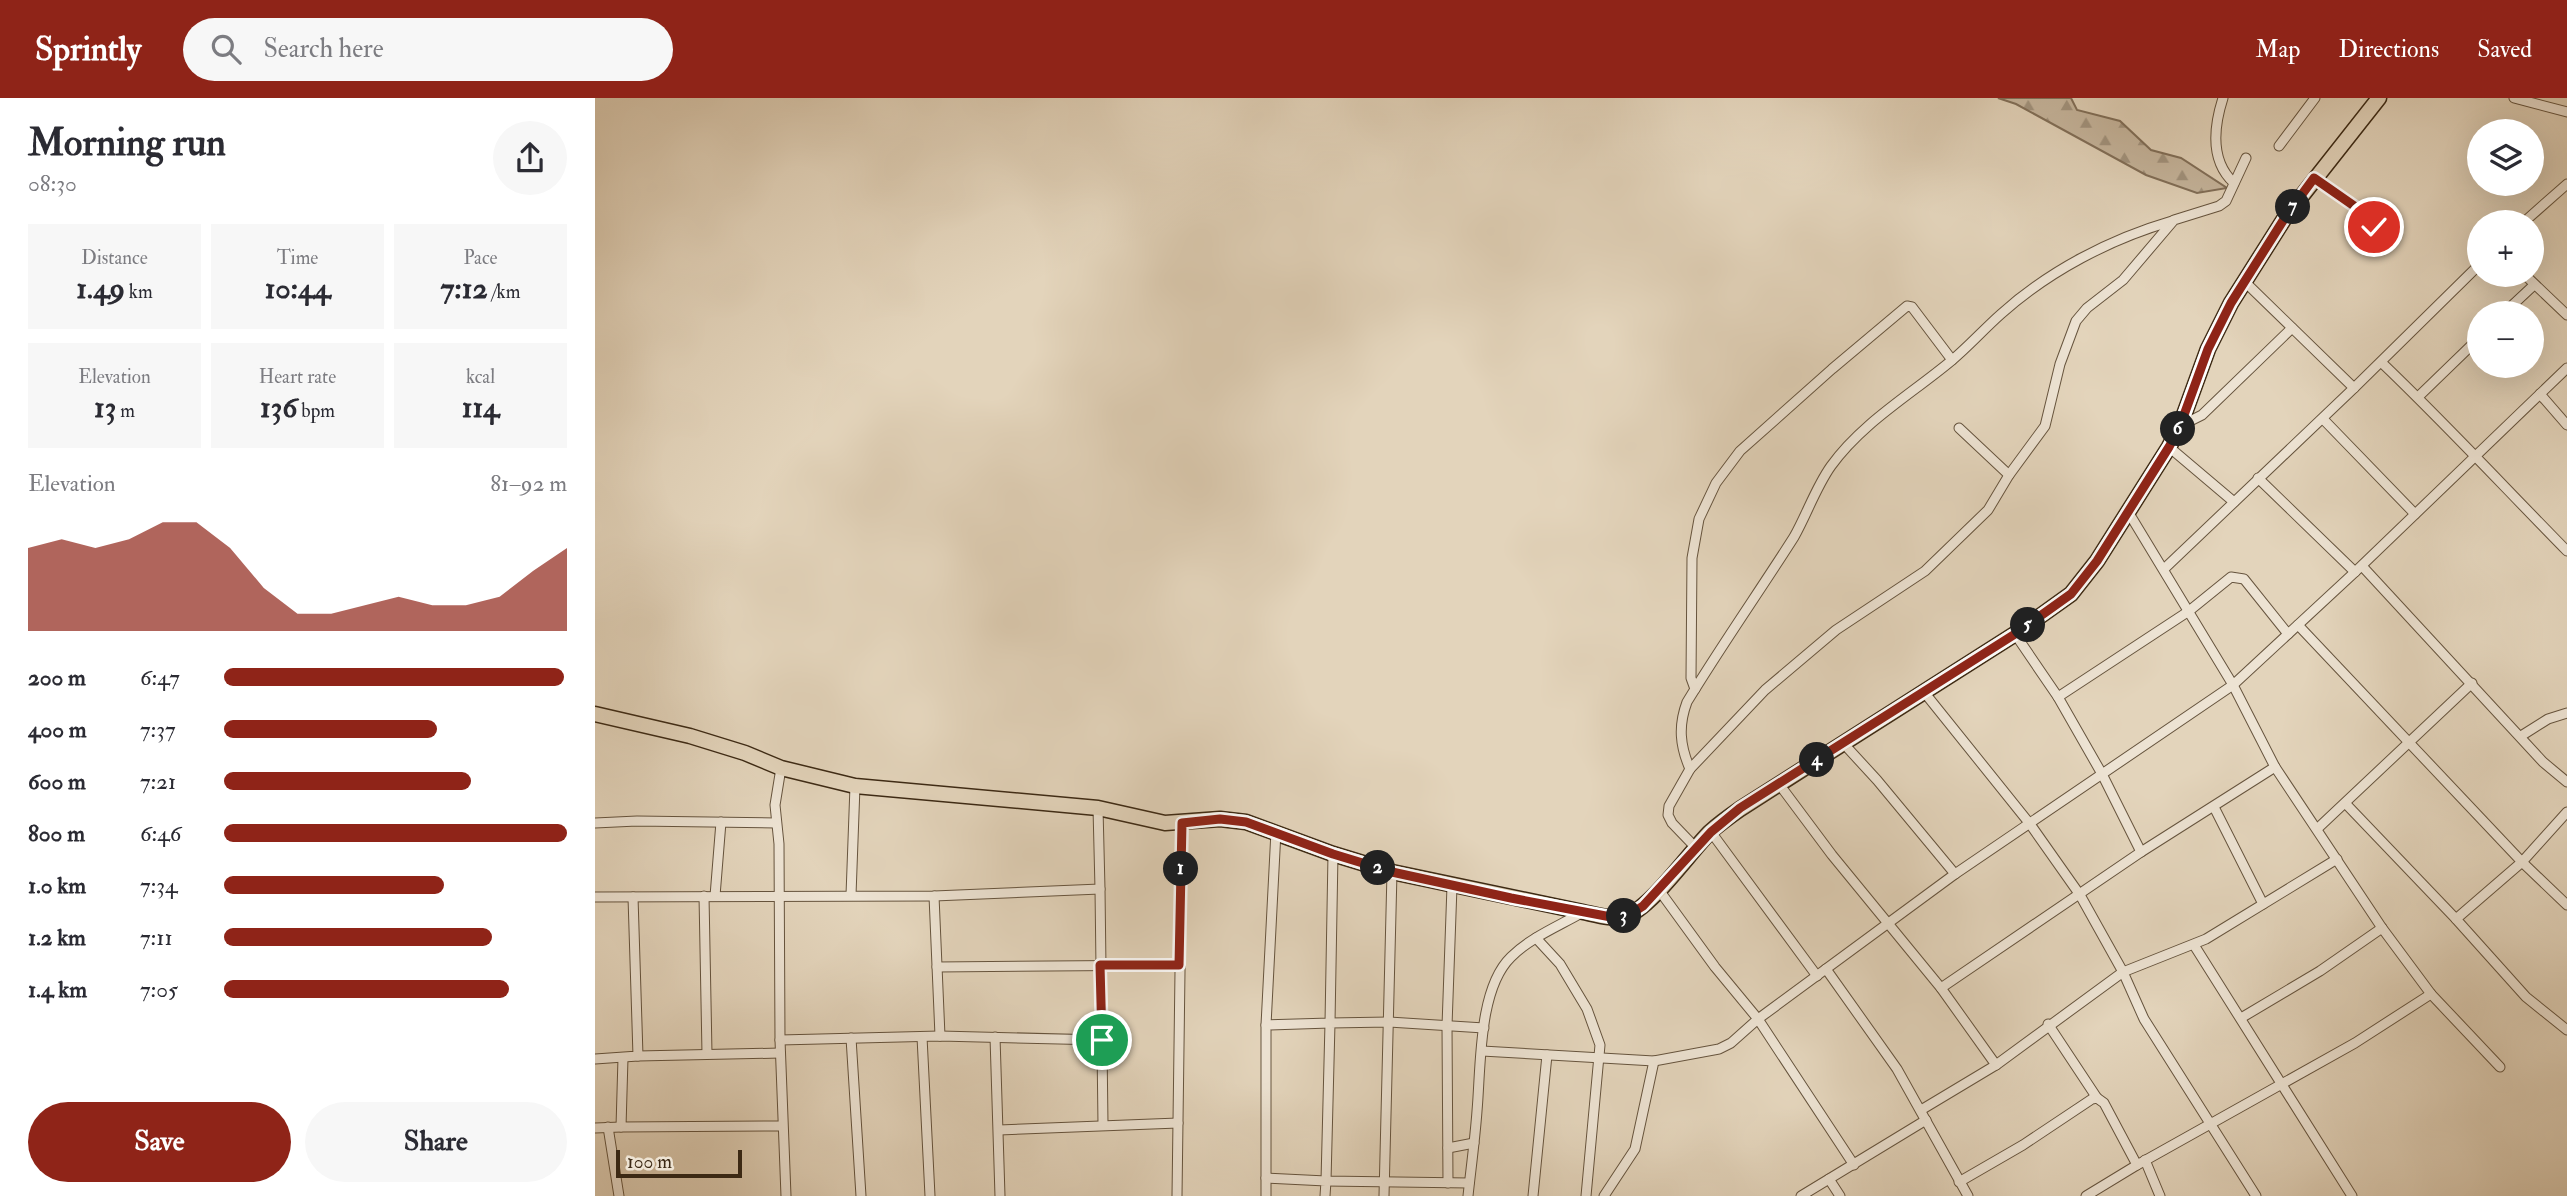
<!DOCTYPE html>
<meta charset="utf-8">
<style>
:root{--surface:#fff;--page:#f7f7f7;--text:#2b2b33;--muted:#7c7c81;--accent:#8f2418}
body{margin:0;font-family:"IM FELL Double Pica",serif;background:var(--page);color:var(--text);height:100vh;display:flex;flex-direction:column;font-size:26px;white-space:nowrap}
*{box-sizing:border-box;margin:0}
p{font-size:23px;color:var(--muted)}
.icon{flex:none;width:38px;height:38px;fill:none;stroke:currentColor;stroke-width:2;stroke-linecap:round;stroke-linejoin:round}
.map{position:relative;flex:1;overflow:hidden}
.drawer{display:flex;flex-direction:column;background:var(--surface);width:595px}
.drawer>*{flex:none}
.buttons{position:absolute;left:1872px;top:21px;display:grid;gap:14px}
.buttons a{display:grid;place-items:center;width:77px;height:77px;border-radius:50%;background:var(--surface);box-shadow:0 7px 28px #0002;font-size:35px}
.scale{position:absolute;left:21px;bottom:18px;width:126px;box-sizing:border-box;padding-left:7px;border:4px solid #3c2914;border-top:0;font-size:19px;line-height:24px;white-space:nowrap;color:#3c2914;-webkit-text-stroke:5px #ede3d3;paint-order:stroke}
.pin{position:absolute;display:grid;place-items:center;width:60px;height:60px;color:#fff;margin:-30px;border:4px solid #fff;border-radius:50%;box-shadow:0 2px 7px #0007}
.km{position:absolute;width:35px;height:35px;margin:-18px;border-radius:50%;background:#222;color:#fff;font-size:19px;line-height:35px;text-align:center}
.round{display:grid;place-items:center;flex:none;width:74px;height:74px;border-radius:37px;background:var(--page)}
.summary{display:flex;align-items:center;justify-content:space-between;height:119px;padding:0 28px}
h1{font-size:38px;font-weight:700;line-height:52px}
.stats{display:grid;grid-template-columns:repeat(3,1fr);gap:10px;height:119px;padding:7px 28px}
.stats div{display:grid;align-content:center;border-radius:0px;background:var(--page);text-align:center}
.stats b{font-size:30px;font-weight:700}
.stats small{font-size:19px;font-weight:400}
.stats p{font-size:19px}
.chart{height:196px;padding:14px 28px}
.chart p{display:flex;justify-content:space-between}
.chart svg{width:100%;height:126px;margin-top:7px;fill:var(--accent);opacity:.7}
.button{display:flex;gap:14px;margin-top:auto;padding:14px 28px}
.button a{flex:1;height:80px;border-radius:42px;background:var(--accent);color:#fff;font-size:28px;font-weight:700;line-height:80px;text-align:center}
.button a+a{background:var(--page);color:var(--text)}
ul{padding:0 28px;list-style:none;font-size:23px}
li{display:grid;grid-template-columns:112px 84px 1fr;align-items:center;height:52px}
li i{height:18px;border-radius:9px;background:var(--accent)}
header{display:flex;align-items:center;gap:42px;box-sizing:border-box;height:98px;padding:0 35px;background:var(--accent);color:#fff}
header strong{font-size:33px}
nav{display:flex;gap:38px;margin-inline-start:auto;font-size:24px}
.search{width:490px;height:63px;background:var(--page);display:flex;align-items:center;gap:18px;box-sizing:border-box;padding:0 24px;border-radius:38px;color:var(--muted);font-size:26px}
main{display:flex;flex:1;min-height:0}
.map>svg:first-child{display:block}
.forest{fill:url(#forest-firs);stroke:#82705a;stroke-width:2}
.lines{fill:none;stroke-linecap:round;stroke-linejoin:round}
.minor-casing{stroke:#66543e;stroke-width:11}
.primary-casing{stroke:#3c2914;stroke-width:17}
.minor{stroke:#ede3d3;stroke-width:9}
.primary{stroke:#e3d4bb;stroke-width:14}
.route-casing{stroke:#fff;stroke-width:14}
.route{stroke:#8f2418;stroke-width:9}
</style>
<header>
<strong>Sprintly</strong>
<div class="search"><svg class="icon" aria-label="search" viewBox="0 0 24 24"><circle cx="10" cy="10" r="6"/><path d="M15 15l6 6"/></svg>Search here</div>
<nav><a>Map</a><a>Directions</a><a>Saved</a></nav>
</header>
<main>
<section class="drawer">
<div class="summary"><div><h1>Morning run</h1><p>08:30</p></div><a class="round"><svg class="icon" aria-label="share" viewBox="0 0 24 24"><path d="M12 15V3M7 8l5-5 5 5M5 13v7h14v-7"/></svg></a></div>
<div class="stats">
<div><p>Distance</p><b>1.49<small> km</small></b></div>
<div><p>Time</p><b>10:44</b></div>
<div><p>Pace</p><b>7:12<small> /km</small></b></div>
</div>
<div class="stats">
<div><p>Elevation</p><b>13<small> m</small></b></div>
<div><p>Heart rate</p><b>136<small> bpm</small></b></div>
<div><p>kcal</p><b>114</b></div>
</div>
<div class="chart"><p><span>Elevation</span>81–92 m</p>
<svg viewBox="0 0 160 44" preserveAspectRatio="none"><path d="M0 44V15L10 12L20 15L30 12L40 6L50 6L60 15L70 29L80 38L90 38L100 35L110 32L120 35L130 35L140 32L150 23L160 15V44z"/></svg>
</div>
<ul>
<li><b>200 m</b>6:47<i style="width:99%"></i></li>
<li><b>400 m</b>7:37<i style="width:62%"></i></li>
<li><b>600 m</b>7:21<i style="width:72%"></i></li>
<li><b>800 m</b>6:46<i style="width:100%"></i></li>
<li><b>1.0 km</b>7:34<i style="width:64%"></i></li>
<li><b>1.2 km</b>7:11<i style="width:78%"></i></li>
<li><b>1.4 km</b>7:05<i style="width:83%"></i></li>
</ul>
<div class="button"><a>Save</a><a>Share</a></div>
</section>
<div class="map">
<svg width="1972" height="1098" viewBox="0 0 1972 1098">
<defs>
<pattern id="forest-firs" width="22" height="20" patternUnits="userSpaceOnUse" patternTransform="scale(1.75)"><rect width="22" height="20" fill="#c7b79f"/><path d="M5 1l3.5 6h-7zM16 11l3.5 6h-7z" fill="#a39580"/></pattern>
</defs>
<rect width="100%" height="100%" fill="#e3d4bb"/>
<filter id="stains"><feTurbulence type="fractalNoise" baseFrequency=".00286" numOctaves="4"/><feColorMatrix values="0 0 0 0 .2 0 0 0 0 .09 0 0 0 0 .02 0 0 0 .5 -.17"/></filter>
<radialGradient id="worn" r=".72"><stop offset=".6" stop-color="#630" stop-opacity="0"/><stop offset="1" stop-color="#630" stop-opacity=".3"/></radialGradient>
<!-- forest -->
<polygon class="forest" points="1403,0 1476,0 1482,12 1525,23 1556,52 1586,60 1632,90 1602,95 1551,77 1421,6"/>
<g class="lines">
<defs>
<g id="minor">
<path d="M 1628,0 C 1619,28 1615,63 1639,85"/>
<polyline points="1919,0 1972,14"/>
<polyline points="1684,48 1720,0"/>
<polyline points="1719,80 1775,119 1779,129 1767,145"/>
<polyline points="1929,124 1972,86"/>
<polyline points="1930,177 1972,217"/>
<polyline points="1649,183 1759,290"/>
<polyline points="1909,215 1939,187"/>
<path d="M 1786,264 C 1850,325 1910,390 1972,453"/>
<polyline points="1945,296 1972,327"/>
<polyline points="1823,299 1885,239"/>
<polyline points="1728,321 1820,416"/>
<polyline points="1585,328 1607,317 1697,230"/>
<polyline points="1364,330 1414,377"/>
<polyline points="1574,349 1639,404"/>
<polyline points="1663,380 1760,474"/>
<polyline points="1532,412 1638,587 1680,669 1787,830 1836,896 1905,969"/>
<polyline points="1767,468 1948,664 1972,684"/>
<polyline points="1569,471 1759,290 1885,166"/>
<polyline points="1703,527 1927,764 1972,807"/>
<polyline points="1420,536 1463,599"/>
<polyline points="1100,591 1096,580 1097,460 1104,421 1121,385 1145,353 1237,271 1312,208 1317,209 1357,262"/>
<polyline points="1329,594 1435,726 1485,797 1528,874 1549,921 1661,1098"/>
<polyline points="1926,638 1953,621 1972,615"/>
<polyline points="1248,645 1282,682 1360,776"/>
<polyline points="186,670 180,707 184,746 185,942 191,1098"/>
<path d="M 1095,671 C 1085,648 1083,628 1092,604 C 1126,548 1164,494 1199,439 C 1212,416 1221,389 1236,368 C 1267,325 1315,297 1356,263 C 1373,249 1389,231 1406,216 C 1454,173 1515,141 1577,123"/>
<polyline points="1184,686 1237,757 1346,890 1401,967"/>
<polyline points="1751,706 1861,821 1931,899 1972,932"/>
<polyline points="1619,709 1668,806"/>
<polyline points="0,725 42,723 181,725"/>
<polyline points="1722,731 1877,585"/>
<polyline points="1116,734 1222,878"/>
<polyline points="1101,750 1077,725 1073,717 1074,708 1095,671 1170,592 1241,532 1330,473 1393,412 1414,377 1450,328 1465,266 1481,223 1492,210 1528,182 1579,122 1624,108 1631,103 1651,60"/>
<polyline points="1546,754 1507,676 1463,599 1594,513 1636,479 1649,481 1693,536"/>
<polyline points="505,791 508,1026"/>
<polyline points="256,797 260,688"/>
<polyline points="109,798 112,956"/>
<polyline points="120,798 126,724"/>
<polyline points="339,798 345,938"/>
<polyline points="0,799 339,798 505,791 503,710"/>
<polyline points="1861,821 1927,764 1972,714"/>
<polyline points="941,840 965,866 992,911 1005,947 991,1098"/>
<polyline points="1599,847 1757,1098"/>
<polyline points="342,869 584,867"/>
<polyline points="1231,871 1302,971 1373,1098"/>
<polyline points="1346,890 1546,754 1680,669"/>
<polyline points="1646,920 1725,873 1787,830"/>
<polyline points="1453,926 1502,1000"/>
<polyline points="671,927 735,925 738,756"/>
<polyline points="327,939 335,1098"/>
<polyline points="400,939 405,1098"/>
<polyline points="256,940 266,1098"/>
<polyline points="185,942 345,938 507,942"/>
<polyline points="887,953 1059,963 1124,951 1136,945 1163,921 1120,869 1064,792"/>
<polyline points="43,958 185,955"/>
<polyline points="28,960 26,1029 187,1028"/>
<polyline points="0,961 43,958 38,799"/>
<polyline points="1326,1012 1401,967 1528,874 1611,841 1742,761"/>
<polyline points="13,1029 24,1098"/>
<polyline points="0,1030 26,1029"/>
<polyline points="404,1032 583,1025"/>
<polyline points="853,1050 879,1045"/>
<polyline points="1550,1062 1565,1098"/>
<polyline points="1259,1067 1163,921 1360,776 1638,587 1760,474 1972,270"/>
<polyline points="671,1080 731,1083 730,1098"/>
<polyline points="1234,1081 1245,1098"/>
<polyline points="1364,1084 1428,1047 1497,1001 1502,1000 1509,1005 1542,1067"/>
<polyline points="853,1085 852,928 857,788"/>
<polyline points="874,1085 731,1083 735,925 794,924 889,930"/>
<polyline points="582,1098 587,725"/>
<polyline points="671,1098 671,927 681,733"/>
<polyline points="789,1098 797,774"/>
<path d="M 873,1098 C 876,1070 880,1041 882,1013 C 886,969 883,891 916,859 C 936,839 964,828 988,814"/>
<polyline points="938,1098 952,957"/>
<polyline points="1009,1098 1040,1051 1059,963"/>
<polyline points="1206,1098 1331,1022"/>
<polyline points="1491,1098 1542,1067 1760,945 1836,896"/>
</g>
<path id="primary" d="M 0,616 L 95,638 L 150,655 L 186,670 L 260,688 L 503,710 L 570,725 L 625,721 L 651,724 L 738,756 L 797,774 L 988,814 C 1002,817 1018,822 1031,818 C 1056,810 1095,754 1115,734 C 1124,726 1135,718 1145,711 L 1420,536 L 1476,496 L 1502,463 L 1574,349 L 1585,328 L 1613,251 L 1636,205 L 1691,118 L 1784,0"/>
</defs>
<!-- minor casing -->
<use href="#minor" class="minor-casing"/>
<!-- primary casing -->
<use href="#primary" class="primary-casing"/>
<!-- minor -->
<use href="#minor" class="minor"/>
<!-- primary -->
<use href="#primary" class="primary"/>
</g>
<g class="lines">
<defs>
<polyline id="route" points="507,942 505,867 584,867 587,725 625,721 651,724 738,756 797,774 916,800 1016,819 1034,817 1048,808 1116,734 1145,710 1420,536 1476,496 1502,463 1574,349 1585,328 1613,251 1636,205 1691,118 1719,80 1775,119 1779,129"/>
</defs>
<!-- route casing -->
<use href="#route" class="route-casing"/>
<!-- route -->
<use href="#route" class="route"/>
</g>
<rect width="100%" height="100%" filter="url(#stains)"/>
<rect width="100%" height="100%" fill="url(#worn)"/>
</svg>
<div class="buttons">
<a><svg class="icon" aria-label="layers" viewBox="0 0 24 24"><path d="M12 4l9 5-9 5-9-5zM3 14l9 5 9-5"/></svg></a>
<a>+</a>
<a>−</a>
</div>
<div class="scale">100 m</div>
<div class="pin" style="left:507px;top:942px;background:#1e9e55"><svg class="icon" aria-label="arrive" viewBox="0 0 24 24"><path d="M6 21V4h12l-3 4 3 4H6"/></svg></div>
<div class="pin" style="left:1779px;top:129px;background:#d93025"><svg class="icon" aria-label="check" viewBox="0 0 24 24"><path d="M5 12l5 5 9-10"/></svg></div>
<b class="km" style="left:586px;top:771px">1</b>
<b class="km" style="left:783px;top:770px">2</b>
<b class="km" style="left:1029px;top:818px">3</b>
<b class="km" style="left:1222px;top:662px">4</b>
<b class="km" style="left:1433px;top:527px">5</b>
<b class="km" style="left:1583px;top:331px">6</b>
<b class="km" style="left:1698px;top:109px">7</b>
</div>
</main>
